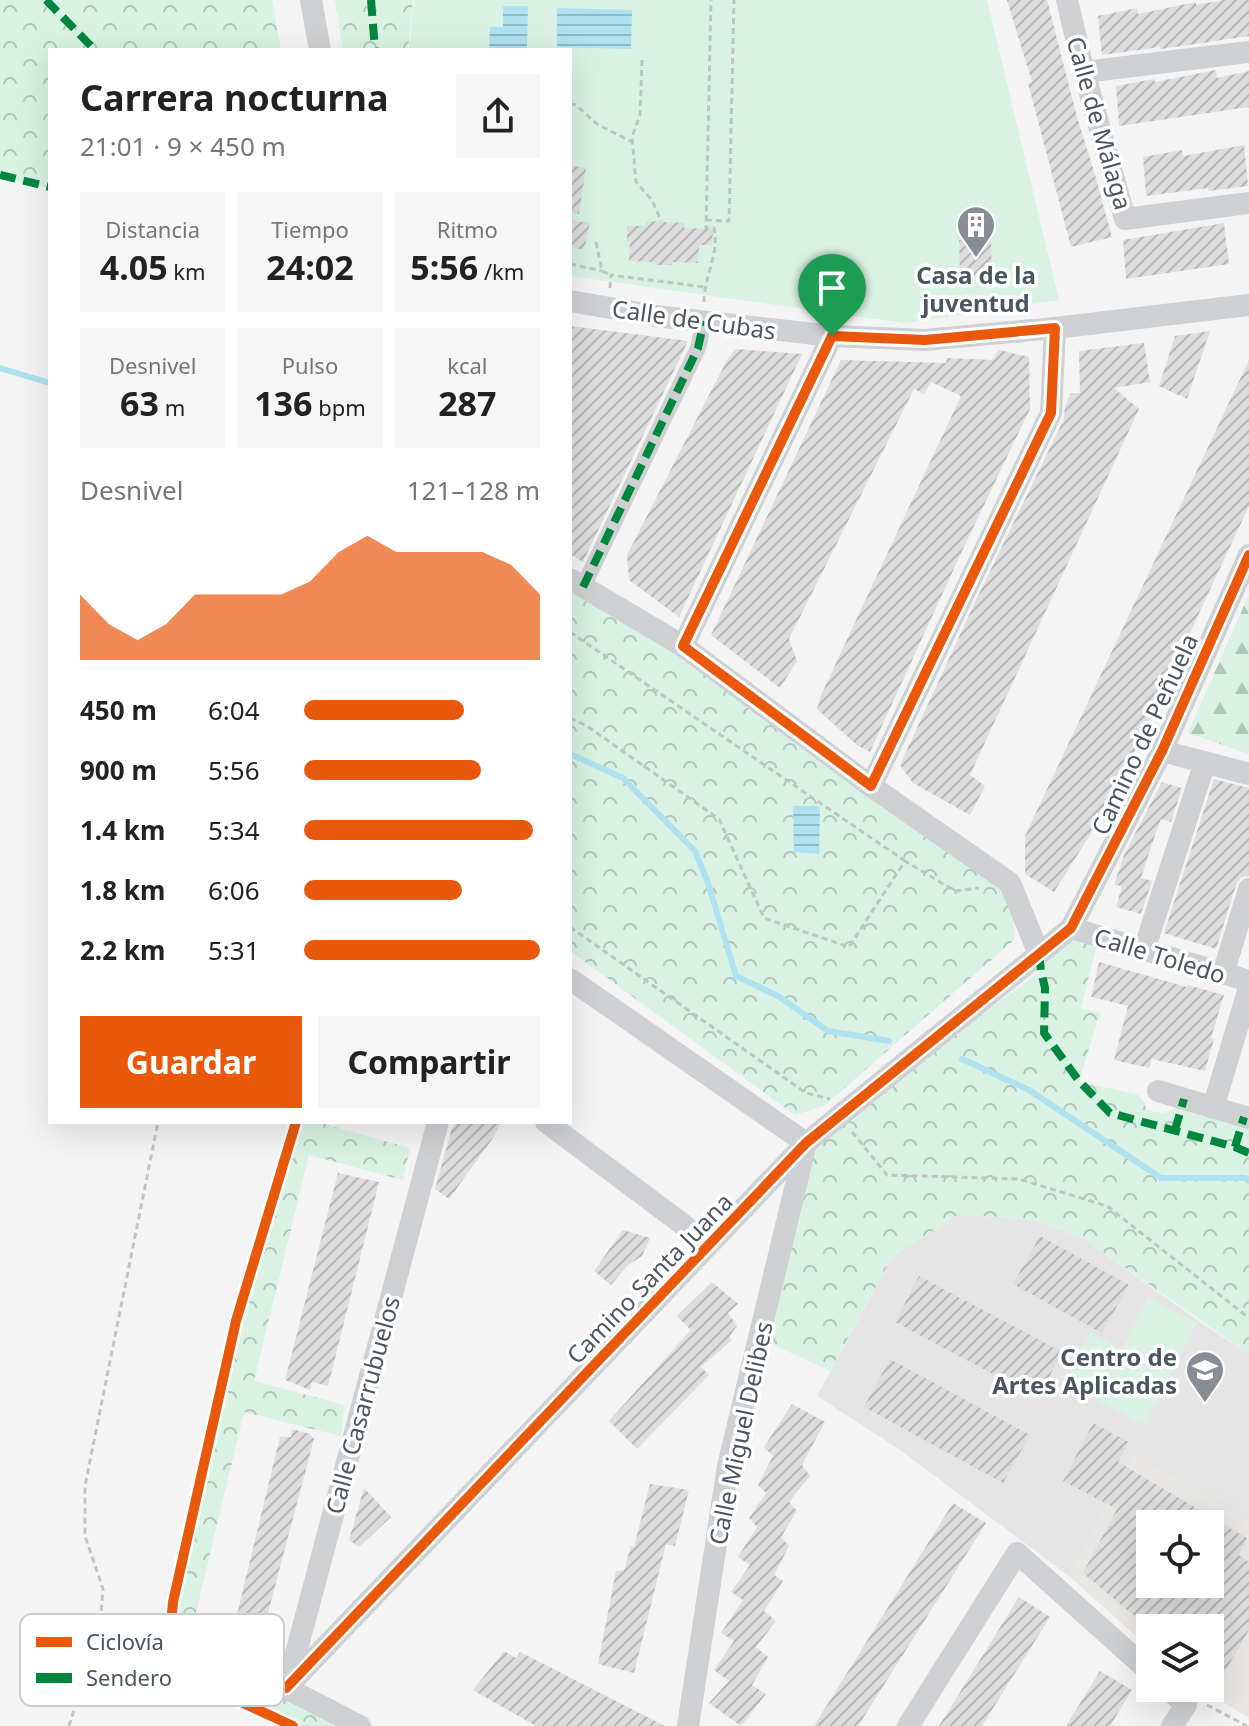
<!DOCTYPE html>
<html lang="es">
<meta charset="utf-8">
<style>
:root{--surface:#fff;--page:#f6f6f6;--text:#222;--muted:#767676;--accent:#ea580c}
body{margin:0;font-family:"Noto Sans",sans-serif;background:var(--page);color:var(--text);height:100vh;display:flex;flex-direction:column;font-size:30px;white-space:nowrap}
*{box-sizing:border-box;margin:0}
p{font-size:26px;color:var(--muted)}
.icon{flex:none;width:44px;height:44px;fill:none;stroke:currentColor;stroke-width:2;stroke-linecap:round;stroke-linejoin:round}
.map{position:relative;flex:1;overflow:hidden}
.panel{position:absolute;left:48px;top:48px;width:524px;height:1076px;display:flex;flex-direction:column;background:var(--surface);border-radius:0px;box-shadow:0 8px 32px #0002}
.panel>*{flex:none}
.tools{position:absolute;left:1136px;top:1510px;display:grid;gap:16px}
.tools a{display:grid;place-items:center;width:88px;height:88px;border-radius:0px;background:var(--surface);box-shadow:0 8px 32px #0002;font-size:40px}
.pin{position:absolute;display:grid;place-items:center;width:68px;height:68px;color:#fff;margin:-82px -34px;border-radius:50% 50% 50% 0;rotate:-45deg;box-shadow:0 0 8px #0007}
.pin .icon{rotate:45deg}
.round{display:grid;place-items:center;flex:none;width:84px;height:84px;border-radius:0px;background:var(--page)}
.headline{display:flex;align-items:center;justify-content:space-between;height:136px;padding:0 32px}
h1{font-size:36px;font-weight:700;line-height:60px}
.metrics{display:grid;grid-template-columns:repeat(3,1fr);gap:12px;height:136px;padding:8px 32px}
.metrics div{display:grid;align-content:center;border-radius:0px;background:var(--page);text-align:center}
.metrics b{font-size:34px;font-weight:700}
.metrics small{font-size:22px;font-weight:400}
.metrics p{font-size:22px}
.chart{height:224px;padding:16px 32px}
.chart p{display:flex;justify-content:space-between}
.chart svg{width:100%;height:144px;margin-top:8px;fill:var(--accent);opacity:.7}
.cta{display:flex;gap:16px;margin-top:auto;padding:16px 32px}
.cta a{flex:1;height:92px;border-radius:0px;background:var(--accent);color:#fff;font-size:32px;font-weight:700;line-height:92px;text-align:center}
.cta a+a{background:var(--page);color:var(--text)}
ul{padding:0 32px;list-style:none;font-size:26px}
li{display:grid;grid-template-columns:128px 96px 1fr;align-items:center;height:60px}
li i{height:20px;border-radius:10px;background:var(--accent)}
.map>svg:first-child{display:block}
.commercial{fill:#e8e7e3;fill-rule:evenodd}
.education{fill:#e6e5e6}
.forest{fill:url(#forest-firs)}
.park{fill:url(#park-crowns)}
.garden{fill:#d9f2e3}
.water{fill:url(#water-rules)}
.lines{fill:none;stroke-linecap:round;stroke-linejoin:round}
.stream{stroke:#aee2f0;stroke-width:6}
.building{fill:url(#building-hatch);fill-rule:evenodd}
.path{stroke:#bcc7c4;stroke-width:3;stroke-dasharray:6 4;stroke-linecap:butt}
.pedestrian{stroke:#ced0d2;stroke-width:16}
.minor{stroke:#ced0d2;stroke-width:22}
.quiet{stroke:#00873e;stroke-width:8;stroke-dasharray:16 8;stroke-linecap:butt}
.cycleway-casing{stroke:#fff;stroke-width:15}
.cycleway{stroke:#e8590c;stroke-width:10}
.route-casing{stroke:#fff;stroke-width:16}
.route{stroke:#ea580c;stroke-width:10}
.labels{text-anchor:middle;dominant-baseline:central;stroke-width:7;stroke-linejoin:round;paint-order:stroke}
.street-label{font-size:24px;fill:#4a5661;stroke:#fff}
.poi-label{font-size:24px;font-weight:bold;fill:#4a5661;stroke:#fff}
.key{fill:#fff;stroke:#c9ccd0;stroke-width:2}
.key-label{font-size:22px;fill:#4a5661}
</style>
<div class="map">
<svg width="1249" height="1726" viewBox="0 0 1249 1726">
<defs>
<pattern id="forest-firs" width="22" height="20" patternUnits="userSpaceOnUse" patternTransform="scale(2)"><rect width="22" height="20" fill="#d9f2e3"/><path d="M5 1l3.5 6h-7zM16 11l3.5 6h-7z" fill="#b2c7bb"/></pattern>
<pattern id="park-crowns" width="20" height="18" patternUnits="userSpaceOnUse" patternTransform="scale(2)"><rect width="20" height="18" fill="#d9f2e3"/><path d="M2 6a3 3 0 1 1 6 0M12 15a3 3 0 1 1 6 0" fill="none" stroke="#b2c7bb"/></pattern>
<pattern id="water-rules" width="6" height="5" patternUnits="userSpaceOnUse" patternTransform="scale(2)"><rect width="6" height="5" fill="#aee2f0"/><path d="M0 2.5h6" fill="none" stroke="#90bac6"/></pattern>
<pattern id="building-hatch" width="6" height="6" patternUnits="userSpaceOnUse" patternTransform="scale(2)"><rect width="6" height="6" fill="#ddddde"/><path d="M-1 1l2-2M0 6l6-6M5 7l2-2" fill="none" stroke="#b5b6b7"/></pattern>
</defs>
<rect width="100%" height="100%" fill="#f4f4f4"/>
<!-- commercial -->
<path class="commercial" d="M 1134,1453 L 1249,1523 L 1249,1718 L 1200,1688 L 1210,1688 L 1210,1628 L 1150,1628 L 1150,1649 L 1069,1576 ZM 1150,1524 L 1210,1524 L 1210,1584 L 1150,1584 Z"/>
<!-- education -->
<polygon class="education" points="959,1214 1035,1220 1084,1239 1203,1324 1249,1354 1249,1523 1134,1454 1069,1576 900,1450 817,1396 892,1257"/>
<!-- forest -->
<polygon class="forest" points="1249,594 1249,754 1188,733"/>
<!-- park -->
<g class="park">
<polygon points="0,0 272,0 281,50 50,50 50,188 0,178"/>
<polygon points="335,0 413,0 408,50 343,50"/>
<polygon points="570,579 1010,883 1015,939 824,1106 795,1115 570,951"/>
<path d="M 1071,928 L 1099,937 L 1081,1008 L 1100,1013 L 1079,1081 L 1138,1095 L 1143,1100 L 1147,1110 C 1161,1113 1165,1116 1176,1106 L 1249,1127 L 1249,1354 L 1084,1239 L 1035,1220 L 959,1214 L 892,1257 L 830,1371 L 759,1338 L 806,1143 L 1040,972 L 1039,954 Z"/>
<polygon points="288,1122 317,1122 410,1148 403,1180 309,1155 254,1381 345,1405 341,1436 244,1412 193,1625 285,1671 346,1726 282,1726 192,1689 167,1668 166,1638 190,1511 219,1373"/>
</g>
<!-- garden -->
<g class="garden">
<polygon points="414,0 987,0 1059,300 905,323 570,276 570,50 409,50"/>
<polygon points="1148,1298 1197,1323 1144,1425 1064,1383 1090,1333 1122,1349"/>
</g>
<!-- water -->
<g class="water">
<polygon points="503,6 528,6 527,50 489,50 490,27 503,27"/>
<polygon points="557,8 632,10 631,49 557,47"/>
<polygon points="793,806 820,806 819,854 794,852"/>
</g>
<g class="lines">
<!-- stream -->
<g class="stream">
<polyline points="0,368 50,383"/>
<polyline points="570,754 623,778 695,851 708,883 736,976 778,996 828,1031 889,1041"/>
<polyline points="962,1059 1029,1090 1161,1178 1245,1178 1249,1181"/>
</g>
</g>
<!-- building -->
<g class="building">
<polygon points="1007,0 1047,0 1077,117 1094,171 1112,237 1071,247 1028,83 1032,82"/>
<polygon points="1223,0 1249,0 1249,36 1168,48 1160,49 1160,47 1102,55 1098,16 1137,8 1138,14 1196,2 1196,5"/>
<polygon points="1216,70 1217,78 1249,71 1249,107 1119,126 1116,86 1154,79 1155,82"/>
<polygon points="1244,145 1248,186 1208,191 1208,188 1146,196 1143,157 1182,150 1183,156"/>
<polygon points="570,165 586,168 579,214 570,213"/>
<polygon points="570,220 590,223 584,250 570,247"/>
<polygon points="646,221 684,223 684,228 713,229 712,245 699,245 698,263 672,262 671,265 656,265 656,262 629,261 630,242 627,241 627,226 645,226"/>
<polygon points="1224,223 1229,264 1126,279 1123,240"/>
<polygon points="959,240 991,241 992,277 960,276"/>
<polygon points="570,326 688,341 583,562 570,554"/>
<polygon points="1210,331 1187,399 1159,386 1175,336"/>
<polygon points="1144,343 1150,382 1114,388 1139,409 970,775 985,786 970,815 913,783 900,765 976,600 1064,419 1065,406 1071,393 1080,393 1079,351"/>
<polygon points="736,349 802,354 679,617 629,580 627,555 727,360"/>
<polygon points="999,350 1029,357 1030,409 962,551 870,752 857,745 817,709 822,693 961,396 931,382 924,394 914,389 789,639 797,661 780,688 711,635 841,360 946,363 947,358 992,360"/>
<polygon points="1249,360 1249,506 1112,800 1054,892 1025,874 1025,836"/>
<polygon points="1214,779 1249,788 1249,875 1240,878 1236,885 1216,949 1164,933"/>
<polygon points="1162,782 1182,788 1171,822 1161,819 1152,844 1141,878 1152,881 1141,914 1116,907 1122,886 1114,885 1124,855"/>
<polygon points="1099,962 1187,987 1188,985 1224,995 1211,1038 1214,1039 1205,1071 1152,1059 1149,1068 1114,1060 1128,1006 1091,997"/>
<polygon points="456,1122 501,1122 493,1138 449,1199 435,1189 452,1128"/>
<polygon points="338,1173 379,1182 328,1386 312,1382 310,1390 285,1380"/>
<polygon points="623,1230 650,1238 642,1256 628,1265 611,1285 594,1271"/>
<polygon points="1040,1236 1129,1285 1102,1333 1013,1284"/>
<polygon points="919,1276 1062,1352 1038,1398 895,1322"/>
<polygon points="712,1282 738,1304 728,1313 737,1326 729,1337 732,1340 701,1367 709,1375 637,1449 609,1421 691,1330 677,1316"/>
<polygon points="890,1359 1030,1435 1003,1483 864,1407"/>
<polygon points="792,1404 825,1422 802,1465 810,1476 789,1502 797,1511 781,1537 789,1546 774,1575 783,1581 764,1611 776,1621 756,1647 768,1657 752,1685 766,1694 741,1726 709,1703 729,1681 714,1670 734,1641 721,1633 743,1600 731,1592 750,1565 738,1557 757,1527 749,1518 766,1493 758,1485 773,1456 764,1447"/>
<path d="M 1093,1423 L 1129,1442 L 1118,1462 L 1247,1538 L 1239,1555 L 1249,1562 L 1249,1630 L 1210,1697 L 1210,1628 L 1149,1628 L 1083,1573 L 1117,1509 L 1063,1481 ZM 1150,1524 L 1210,1524 L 1210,1584 L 1150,1584 Z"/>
<polygon points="292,1429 310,1434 314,1439 265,1624 273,1627 265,1651 231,1639 280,1437 291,1437"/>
<polygon points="650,1484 689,1490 675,1546 666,1544 634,1673 598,1664 616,1571 624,1570 631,1546 634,1547"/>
<polygon points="364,1488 391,1517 359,1547 349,1540"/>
<polygon points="953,1503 986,1523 858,1726 814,1726"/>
<polygon points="1019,1597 1050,1617 982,1726 939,1726"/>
<polygon points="504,1651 516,1658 520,1652 665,1726 536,1726 473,1690"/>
<polygon points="1100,1671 1132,1690 1110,1726 1066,1726"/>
</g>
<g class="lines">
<!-- path -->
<g class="path">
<polyline points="642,60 640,115 632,137 636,182 652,200 661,221"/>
<polyline points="570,104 576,105 597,124 632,142"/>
<polyline points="706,220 729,221 734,0"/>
<polyline points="596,242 602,271 611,275"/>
<polyline points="570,264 602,271"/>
<polyline points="610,288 611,275 704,287"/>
<path d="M 704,302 C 704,277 720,252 714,228 L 706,228 L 711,0"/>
<polyline points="570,632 905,861"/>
<polyline points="570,718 587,726 719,819 764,918 849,947 905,861 955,891 979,888"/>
<polyline points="570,927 806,1093 830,1099"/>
<polyline points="852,1132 887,1175 1019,1179 1107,1206 1249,1318"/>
<polyline points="1207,1705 1247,1726"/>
<polyline points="69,1726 100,1628 103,1589 85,1536 85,1486 158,1122"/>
</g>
<!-- pedestrian -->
<polyline class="pedestrian" points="583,587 698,348 704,321"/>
<!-- minor -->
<g class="minor">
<polyline points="311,0 320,50"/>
<polyline points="1067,0 1084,72 1125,219 1249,203"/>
<polyline points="1084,72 1249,52"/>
<polyline points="570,301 656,316 832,336 925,340 1055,328 1249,305"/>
<polyline points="570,579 683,646 871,786 1010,883 1039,954"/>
<polyline points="683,646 832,336"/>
<polyline points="1162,751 1249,774"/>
<polyline points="871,786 1051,413 1055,328"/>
<polyline points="1071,928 1249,981"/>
<polyline points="1144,950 1205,762"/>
<polyline points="1223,974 1249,889"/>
<polyline points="570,979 806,1143 728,1466 688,1726"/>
<polyline points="1158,1091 1249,1118"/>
<polyline points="1213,1108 1249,988"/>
<polyline points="546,1122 709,1244"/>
<polyline points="288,1683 438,1122"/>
<polyline points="286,1688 806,1143 1071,928 1162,751 1249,555"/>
<polyline points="286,1688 360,1726"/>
<polyline points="1167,1688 1186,1705 1172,1726"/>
<polyline points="908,1726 1017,1553 1150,1672"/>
</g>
<!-- quiet -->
<g class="quiet">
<polyline points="46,0 95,50"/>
<polyline points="371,0 375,50"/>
<polyline points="0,175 50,187"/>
<polyline points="583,587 698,348 704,321"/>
<polyline points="1039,954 1041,971 1045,988 1044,1033 1079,1081 1110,1113 1235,1147 1249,1153"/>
<polyline points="1175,1130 1184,1099"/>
<polyline points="1235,1147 1244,1117"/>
</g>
<defs>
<g id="cycleway">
<polyline points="286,1688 806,1143 1071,928 1162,751 1249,555"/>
<polyline points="293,1726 167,1668 173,1602 236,1321 296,1122"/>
</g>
</defs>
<!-- cycleway casing -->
<use href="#cycleway" class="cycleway-casing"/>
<!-- cycleway -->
<use href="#cycleway" class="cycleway"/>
</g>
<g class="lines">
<defs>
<polygon id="route" points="1055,328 1051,413 871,786 683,646 832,336 925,340"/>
</defs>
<!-- route casing -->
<use href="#route" class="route-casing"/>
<!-- route -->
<use href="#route" class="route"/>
</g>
<!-- icons -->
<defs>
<symbol id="building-pin" viewBox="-11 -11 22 30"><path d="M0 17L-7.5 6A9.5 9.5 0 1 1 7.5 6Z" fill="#868d94" stroke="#fff"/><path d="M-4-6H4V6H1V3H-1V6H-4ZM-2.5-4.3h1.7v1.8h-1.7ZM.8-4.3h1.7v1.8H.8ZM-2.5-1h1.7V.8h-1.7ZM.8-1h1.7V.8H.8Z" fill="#fff"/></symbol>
<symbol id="university-pin" viewBox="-11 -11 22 30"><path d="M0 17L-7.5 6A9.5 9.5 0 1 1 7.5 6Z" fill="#868d94" stroke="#fff"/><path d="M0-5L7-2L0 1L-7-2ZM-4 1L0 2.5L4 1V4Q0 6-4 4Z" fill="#fff"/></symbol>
</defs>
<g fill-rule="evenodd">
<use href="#building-pin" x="954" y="203" width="44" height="60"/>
<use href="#university-pin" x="1183" y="1348" width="44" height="60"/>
</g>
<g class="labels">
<!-- street labels -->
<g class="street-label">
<text transform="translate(1100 123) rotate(74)">Calle de Málaga</text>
<text transform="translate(694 319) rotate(8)">Calle de Cubas</text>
<text transform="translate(1144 734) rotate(-65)">Camino de Peñuela</text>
<text transform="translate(1160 955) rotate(17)">Calle Toledo</text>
<text transform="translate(649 1278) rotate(-46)">Camino Santa Juana</text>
<text transform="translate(362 1405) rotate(-75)">Calle Casarrubuelos</text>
<text transform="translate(740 1433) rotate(-78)">Calle Miguel Delibes</text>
</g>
<!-- poi labels -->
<g class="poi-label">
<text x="976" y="274">Casa de la<tspan x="976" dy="28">juventud</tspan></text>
<text x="1177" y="1356" text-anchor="end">Centro de<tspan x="1177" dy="28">Artes Aplicadas</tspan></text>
</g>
</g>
<!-- legend -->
<rect x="20" y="1614" width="264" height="92" rx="12" class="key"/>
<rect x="36" y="1637" width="36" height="10" fill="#e8590c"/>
<rect x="36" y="1673" width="36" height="10" fill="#00873e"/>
<g class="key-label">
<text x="86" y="1650">Ciclovía</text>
<text x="86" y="1686">Sendero</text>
</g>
</svg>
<div class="tools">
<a><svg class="icon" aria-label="locate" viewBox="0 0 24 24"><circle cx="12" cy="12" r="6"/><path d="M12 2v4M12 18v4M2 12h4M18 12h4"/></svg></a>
<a><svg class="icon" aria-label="layers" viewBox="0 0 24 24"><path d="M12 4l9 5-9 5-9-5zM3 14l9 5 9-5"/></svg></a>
</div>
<div class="pin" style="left:832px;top:336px;background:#1e9e55"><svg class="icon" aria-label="arrive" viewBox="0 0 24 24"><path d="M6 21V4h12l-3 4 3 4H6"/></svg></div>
<section class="panel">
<div class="headline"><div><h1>Carrera nocturna</h1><p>21:01 · 9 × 450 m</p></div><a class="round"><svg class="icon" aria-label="share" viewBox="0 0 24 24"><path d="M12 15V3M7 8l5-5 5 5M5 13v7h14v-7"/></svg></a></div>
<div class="metrics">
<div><p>Distancia</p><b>4.05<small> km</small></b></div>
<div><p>Tiempo</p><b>24:02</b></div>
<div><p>Ritmo</p><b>5:56<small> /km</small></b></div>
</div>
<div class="metrics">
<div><p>Desnivel</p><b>63<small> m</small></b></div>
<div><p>Pulso</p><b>136<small> bpm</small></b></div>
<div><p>kcal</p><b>287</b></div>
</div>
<div class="chart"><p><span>Desnivel</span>121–128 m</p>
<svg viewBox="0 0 160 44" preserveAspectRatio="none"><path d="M0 44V24L10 33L20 38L30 33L40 24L50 24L60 24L70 24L80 20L90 11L100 6L110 11L120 11L130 11L140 11L150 15L160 24V44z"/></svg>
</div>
<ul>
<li><b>450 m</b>6:04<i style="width:68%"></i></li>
<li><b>900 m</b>5:56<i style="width:75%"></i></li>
<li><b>1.4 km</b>5:34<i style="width:97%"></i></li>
<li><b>1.8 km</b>6:06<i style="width:67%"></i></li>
<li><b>2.2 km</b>5:31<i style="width:100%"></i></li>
</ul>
<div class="cta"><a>Guardar</a><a>Compartir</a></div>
</section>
</div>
